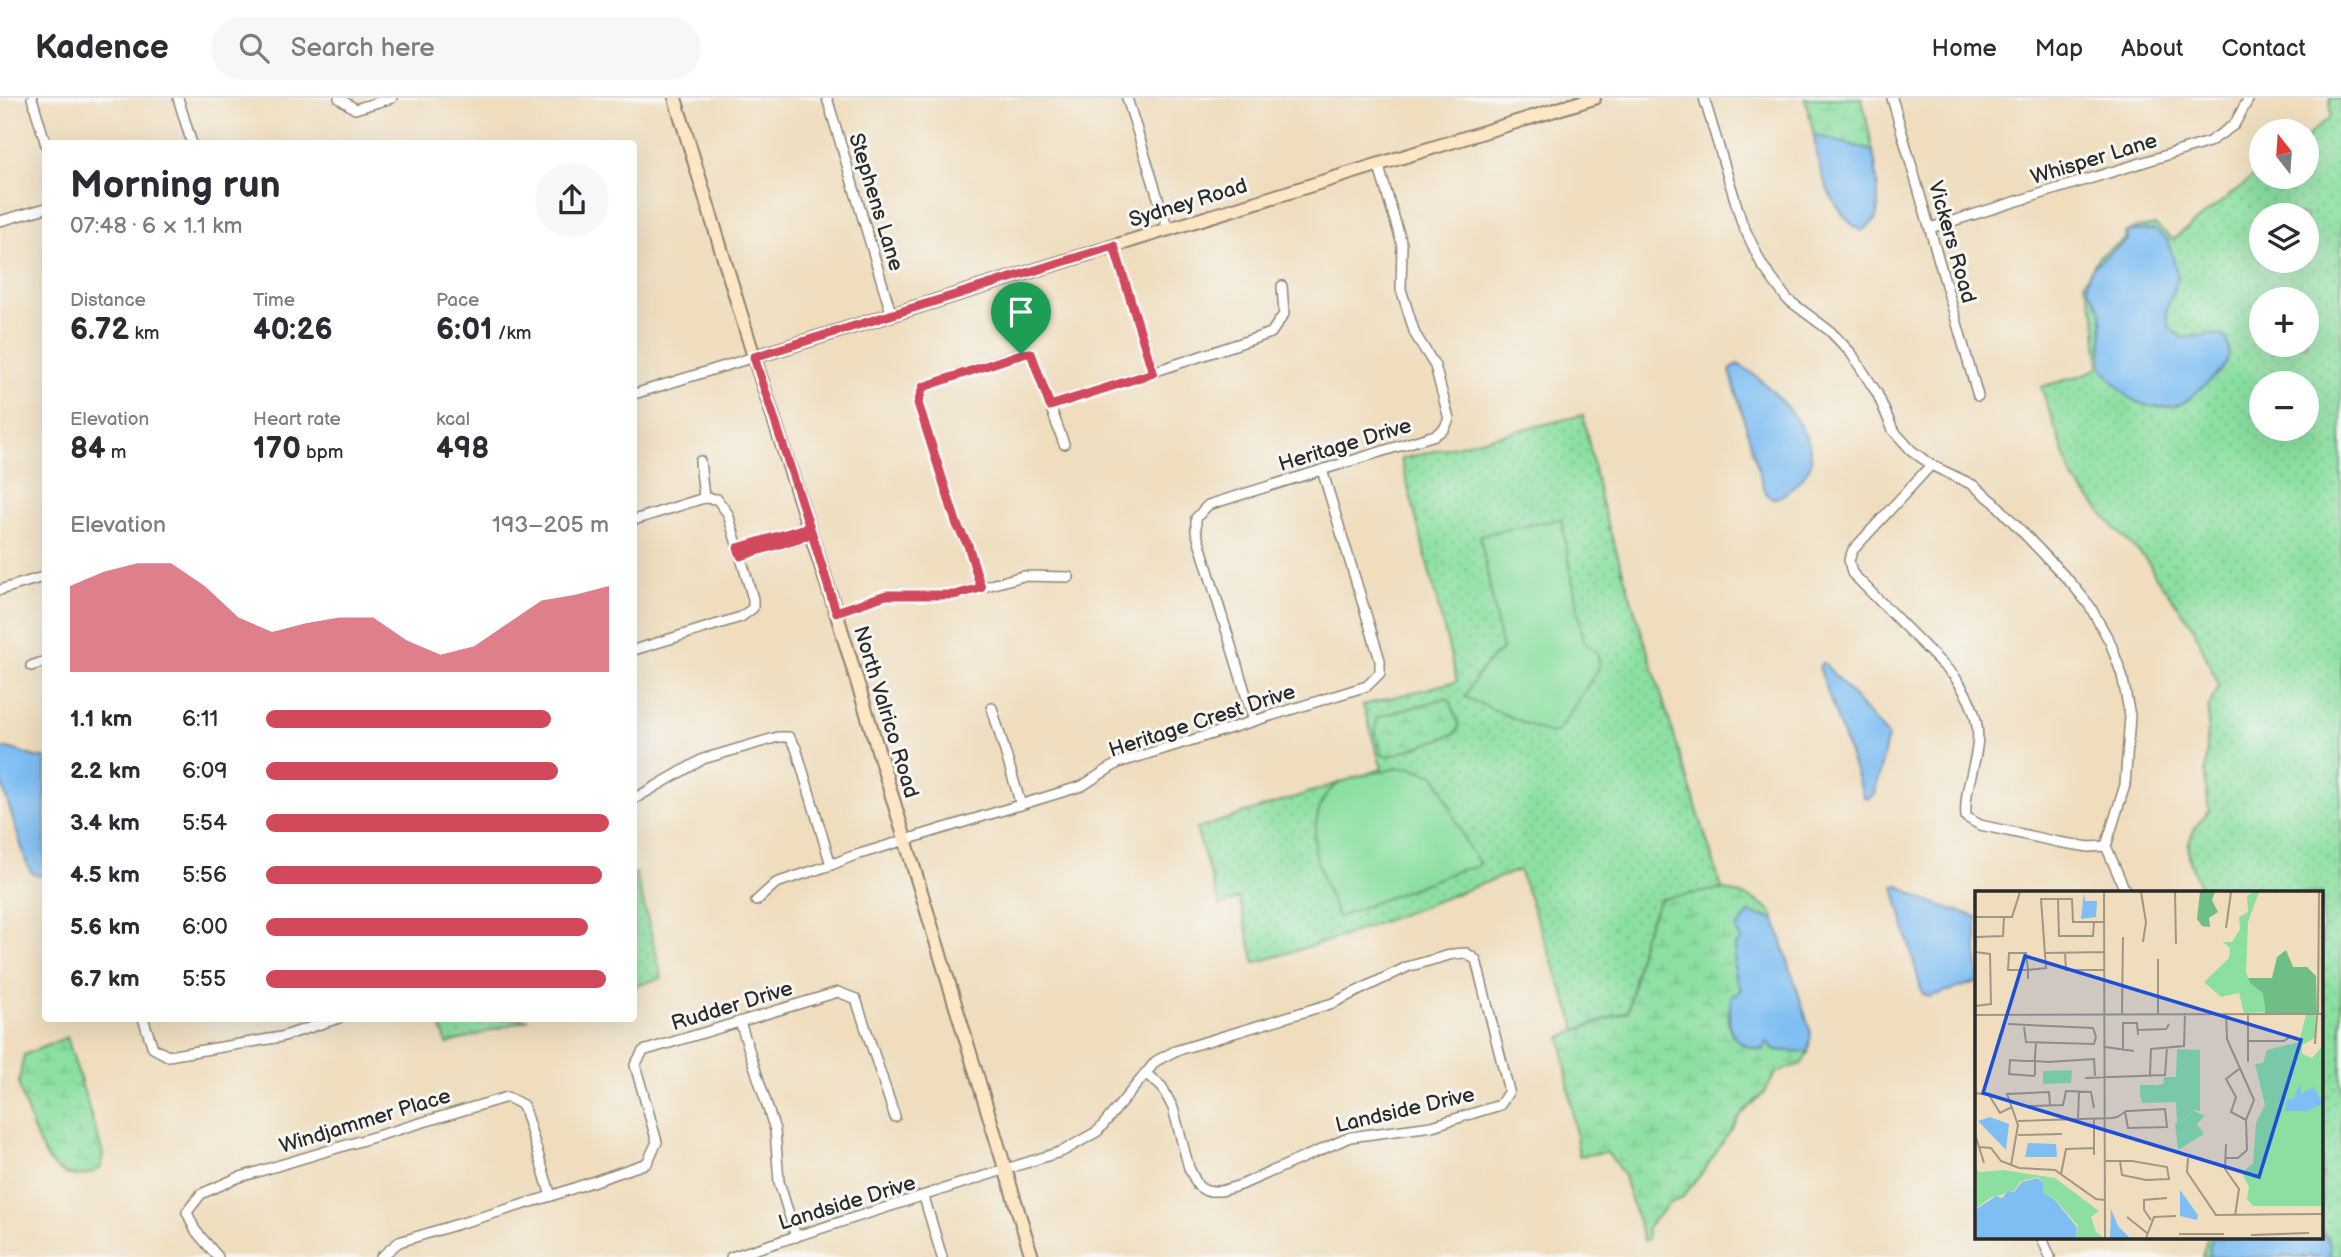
<!DOCTYPE html>
<meta charset="utf-8">
<style>
:root{--surface:#fff;--page:#f7f7f7;--text:#2b2b33;--muted:#7c7c81;--line:#e1e1e2;--accent:#d1495b}
body{margin:0;font-family:"Balsamiq Sans",sans-serif;background:var(--page);color:var(--text);height:100vh;display:flex;flex-direction:column;font-size:26px;white-space:nowrap}
*{box-sizing:border-box;margin:0}
p{font-size:23px;color:var(--muted)}
.icon{flex:none;width:38px;height:38px;fill:none;stroke:currentColor;stroke-width:2;stroke-linecap:round;stroke-linejoin:round}
.map{position:relative;flex:1;overflow:hidden}
.details{position:absolute;left:42px;top:42px;width:595px;height:882px;display:flex;flex-direction:column;background:var(--surface);border-radius:7px;box-shadow:0 7px 28px #0002}
.details>*{flex:none}
.needle{width:46px;rotate:343deg}
.buttons{position:absolute;left:2249px;top:21px;display:grid;gap:14px}
.buttons a{display:grid;place-items:center;width:70px;height:70px;border-radius:50%;background:var(--surface);box-shadow:0 7px 28px #0002;font-size:35px}
.pin{position:absolute;display:grid;place-items:center;width:60px;height:60px;color:#fff;margin:-72px -30px;border-radius:50% 50% 50% 0;rotate:-45deg;box-shadow:0 0 7px #0007}
.pin .icon{rotate:45deg}
.round{display:grid;place-items:center;flex:none;width:74px;height:74px;border-radius:37px;background:var(--page)}
.headline{display:flex;align-items:center;justify-content:space-between;height:119px;padding:0 28px}
h1{font-size:38px;font-weight:600;line-height:52px}
.metrics{display:grid;grid-template-columns:repeat(3,1fr);gap:10px;height:119px;padding:7px 28px}
.metrics div{display:grid;align-content:center}
.metrics b{font-size:30px;font-weight:600}
.metrics small{font-size:19px;font-weight:400}
.metrics p{font-size:19px}
.chart{height:196px;padding:14px 28px}
.chart p{display:flex;justify-content:space-between}
.chart svg{width:100%;height:126px;margin-top:7px;fill:var(--accent);opacity:.7}
ul{padding:0 28px;list-style:none;font-size:23px}
li{display:grid;grid-template-columns:112px 84px 1fr;align-items:center;height:52px}
li i{height:18px;border-radius:9px;background:var(--accent)}
header{display:flex;align-items:center;gap:42px;box-sizing:border-box;height:98px;padding:0 35px;background:var(--surface);border-bottom:2px solid var(--line)}
header strong{font-size:33px}
nav{display:flex;gap:38px;margin-inline-start:auto;font-size:24px}
.search{width:490px;height:63px;background:var(--page);display:flex;align-items:center;gap:18px;box-sizing:border-box;padding:0 24px;border-radius:38px;color:var(--muted);font-size:26px}
.map>svg:first-child{display:block}
.grass{fill:url(#grass-dots);stroke:#5a8566;stroke-width:2;fill-rule:evenodd}
.wetland{fill:url(#wetland-marsh);stroke:#5a8566;stroke-width:2}
.pitch{fill:#8adfa1;stroke:#5a8566;stroke-width:2}
.water{fill:#7ebef3;stroke:#54748f;stroke-width:2}
.lines{fill:none;stroke-linecap:round;stroke-linejoin:round}
.street-casing{stroke:#8d8474;stroke-width:12}
.secondary-casing{stroke:#8d8474;stroke-width:16}
.street{stroke:#fff;stroke-width:9}
.secondary{stroke:#fce6c4;stroke-width:12}
.route-casing{stroke:#fff;stroke-width:14}
.route{stroke:#d1495b;stroke-width:9}
.labels{text-anchor:middle;dominant-baseline:central;stroke-width:6;stroke-linejoin:round;paint-order:stroke}
.street-label{font-size:21px;fill:#2b2b2b;stroke:#f6f6f2}
.inset-road{fill:none;stroke:#a19683;stroke-width:2}
.view{fill:#1d4ed8;fill-opacity:0.15;stroke:#1d4ed8;stroke-width:3.5}
.inset-edge{fill:none;stroke:#2b2b2b;stroke-width:3.5}
</style>
<header>
<strong>Kadence</strong>
<div class="search"><svg class="icon" aria-label="search" viewBox="0 0 24 24"><circle cx="10" cy="10" r="6"/><path d="M15 15l6 6"/></svg>Search here</div>
<nav><a>Home</a><a>Map</a><a>About</a><a>Contact</a></nav>
</header>
<div class="map">
<svg width="2341" height="1159" viewBox="0 0 2341 1159">
<defs>
<pattern id="grass-dots" width="8" height="8" patternUnits="userSpaceOnUse" patternTransform="scale(1.75)"><rect width="8" height="8" fill="#8adfa1"/><path d="M2 2h.1M6 6h.1" fill="none" stroke="#77c08b" stroke-width="1.8" stroke-linecap="round"/></pattern>
<pattern id="wetland-marsh" width="20" height="14" patternUnits="userSpaceOnUse" patternTransform="scale(1.75)"><rect width="20" height="14" fill="#8adfa1"/><path d="M1 5h8M5 5V1M11 12h8M15 12V8" fill="none" stroke="#77c08b"/></pattern>
</defs>
<rect width="100%" height="100%" fill="#f6f6f2"/>
<filter id="ink" filterUnits="userSpaceOnUse"><feTurbulence type="fractalNoise" baseFrequency=".0143" numOctaves="2"/><feDisplacementMap in="SourceGraphic" scale="14" xChannelSelector="R" yChannelSelector="G"/><feConvolveMatrix kernelMatrix="1 2 1 2 8 2 1 2 1" color-interpolation-filters="sRGB"/></filter>
<filter id="wash" filterUnits="userSpaceOnUse"><feTurbulence type="fractalNoise" baseFrequency=".00686" numOctaves="4" result="noise"/><feDisplacementMap in="SourceGraphic" scale="28" xChannelSelector="R" yChannelSelector="G"/><feGaussianBlur stdDeviation="1.57" result="paint"/><feColorMatrix in="noise" values="0 0 0 0 0 0 0 0 0 0 0 0 0 0 0 0 0 1.4 0 .05"/><feComposite in="paint" operator="in"/></filter>
<g filter="url(#wash)">
<rect width="100%" height="100%" fill="#efddbd"/>
<!-- grass -->
<g class="grass">
<path d="M 2330,0 L 2341,0 L 2341,1159 L 2202,1159 L 2207,1140 L 2322,1140 L 2322,795 L 2203,795 C 2186,756 2179,746 2209,713 L 2205,683 L 2209,608 L 2219,588 L 2193,529 L 2156,479 L 2146,461 L 2119,435 L 2073,381 L 2041,289 L 2079,278 L 2099,270 L 2095,216 L 2084,184 L 2099,158 L 2126,141 L 2125,135 L 2132,131 L 2155,127 L 2173,141 L 2261,73 L 2261,79 L 2306,79 L 2307,38 L 2330,19 ZM 2261,117 L 2306,117 L 2306,163 L 2261,163 ZM 2261,201 L 2306,201 L 2306,247 L 2261,247 ZM 2261,285 L 2306,285 L 2306,331 L 2261,331 Z"/>
<polygon points="1583,317 1601,404 1722,791 1660,802 1643,839 1628,913 1577,932 1519,772 1344,838 1255,865 1239,800 1220,808 1196,731 1382,671 1363,607 1457,583 1401,361"/>
<polygon points="636,775 662,880 634,888 634,776"/>
<polygon points="438,921 438,920 529,921 447,946"/>
</g>
<!-- wetland -->
<g class="wetland">
<polygon points="1805,0 1862,0 1873,53 1814,37"/>
<polygon points="1446,600 1451,604 1459,628 1455,636 1390,658 1382,657 1375,632 1378,619"/>
<path d="M 1722,791 C 1740,797 1769,802 1775,822 L 1749,815 L 1741,843 L 1735,848 L 1734,875 L 1741,891 L 1737,896 L 1732,898 C 1731,905 1728,913 1728,921 C 1727,940 1747,950 1763,952 L 1766,944 L 1788,953 L 1808,954 L 1802,966 L 1777,974 L 1764,995 L 1742,1016 L 1703,1074 L 1682,1100 L 1668,1106 L 1647,1130 L 1648,1140 L 1644,1143 L 1623,1076 L 1607,1054 L 1579,1058 L 1561,939 L 1628,913 L 1643,839 L 1660,801 Z"/>
<path d="M 67,939 L 103,1056 L 101,1070 C 56,1096 40,1052 28,1016 C 25,1006 19,994 19,984 C 20,975 22,966 24,957 Z"/>
</g>
<!-- pitch -->
<g class="pitch">
<path d="M 1561,421 L 1584,544 L 1598,555 L 1599,570 L 1558,633 L 1550,636 L 1465,599 C 1474,580 1485,565 1502,552 L 1480,437 Z"/>
<path d="M 1410,669 L 1436,678 L 1468,749 L 1479,764 L 1476,769 L 1459,772 L 1338,819 C 1330,800 1322,781 1317,762 C 1312,741 1315,699 1337,687 C 1353,677 1391,671 1410,669 Z"/>
</g>
<!-- water -->
<g class="water">
<path d="M 1814,37 L 1873,53 C 1876,68 1880,102 1877,117 C 1875,125 1867,129 1861,133 C 1831,113 1817,71 1814,37 Z"/>
<path d="M 2155,132 L 2168,142 L 2178,179 L 2166,213 L 2169,230 L 2183,240 L 2217,236 L 2226,240 C 2236,266 2217,276 2199,292 C 2194,296 2189,302 2183,305 C 2149,316 2128,304 2109,278 C 2106,274 2104,274 2103,270 C 2099,257 2104,236 2102,221 C 2101,208 2096,204 2090,193 C 2077,170 2115,153 2128,142 L 2127,136 L 2132,133 Z"/>
<path d="M 1737,266 C 1764,278 1814,332 1811,364 C 1810,374 1784,401 1773,400 C 1767,399 1765,393 1763,388 L 1730,273 Z"/>
<polygon points="1822,565 1825,566 1888,638 1874,696 1868,701 1864,699 1819,569"/>
<path d="M 7,650 C 20,652 33,661 45,660 L 45,779 L 33,776 L 28,769 L 0,680 L 0,651 Z"/>
<polygon points="1897,787 1929,804 1977,819 1977,884 1929,899 1922,895 1894,789"/>
<path d="M 1749,815 L 1775,822 L 1811,935 L 1808,954 L 1776,952 L 1766,944 L 1764,952 C 1726,947 1726,928 1732,897 L 1737,896 L 1741,891 L 1734,875 L 1735,848 L 1741,843 L 1736,832 Z"/>
<polygon points="2322,1132 2330,1147 2330,1159 2211,1159 2209,1150 2213,1140 2322,1140"/>
</g>
</g>
<g filter="url(#ink)">
<g class="lines">
<defs>
<g id="street">
<polyline points="32,0 46,47"/>
<polyline points="178,0 192,46"/>
<polyline points="339,0 355,11 392,0"/>
<polyline points="827,0 892,218"/>
<polyline points="1127,0 1168,132"/>
<polyline points="1704,0 1742,125 1762,167 1787,201 1830,233 1851,255 1877,295 1893,332 1911,352 1931,367 1973,387 1994,404 2072,486 2089,507 2110,544 2122,577 2130,618 2125,687 2106,748 2126,795"/>
<polyline points="1892,0 1978,298"/>
<polyline points="0,123 46,110"/>
<polyline points="1930,130 2209,44 2234,27 2249,0"/>
<polyline points="1114,148 1153,275"/>
<polyline points="634,296 754,259"/>
<polyline points="1050,308 1271,235 1284,216 1282,188"/>
<polyline points="700,363 704,400"/>
<path d="M 1931,367 L 1853,452 L 1849,462 L 1852,475 L 1954,578 C 1970,599 1981,622 1977,649 C 1974,673 1964,693 1966,719 L 1980,727 L 2058,744 L 2089,749 L 2106,748"/>
<polyline points="634,422 704,400 717,401 728,416 753,501 753,510 741,519 634,552"/>
<polyline points="738,450 809,429"/>
<polyline points="741,458 812,437"/>
<polyline points="981,490 968,447 957,427 918,305 923,289 1021,255 1031,255 1064,346"/>
<polyline points="0,492 46,478"/>
<polyline points="836,514 886,497 954,497 1023,478 1069,479"/>
<polyline points="31,568 46,563"/>
<polyline points="992,610 1021,707"/>
<polyline points="1254,623 1196,433 1196,420 1208,407 1435,337 1444,331 1449,321 1435,268 1415,236 1401,191 1402,146 1378,66"/>
<polyline points="634,701 703,661 778,639 789,639 796,650 831,767"/>
<polyline points="756,803 776,785 831,767 850,759 1082,688 1118,665 1367,588 1380,575 1380,562 1322,372"/>
<polyline points="143,920 153,950 168,958 281,939 339,920"/>
<polyline points="740,924 775,1032 779,1084 796,1139"/>
<polyline points="924,1099 942,1159"/>
<polyline points="2042,1140 2050,1159"/>
<polyline points="218,1159 195,1132 187,1114 201,1096 237,1080 507,999 523,1007 551,1098"/>
<polyline points="381,1159 399,1144 551,1098 647,1065 657,1044 635,967 643,953 838,894 856,901 895,1019"/>
<polyline points="731,1159 1063,1053 1098,1033 1156,963 1175,953 1333,905 1407,869 1453,856 1466,855 1476,862 1509,993 1500,1007 1432,1028 1350,1039 1241,1087 1221,1093 1206,1093 1198,1088 1189,1070 1173,1010 1162,989 1145,975"/>
</g>
<g id="secondary">
<polyline points="675,0 754,259 836,514 1032,1159"/>
<polyline points="754,259 1594,0"/>
</g>
</defs>
<!-- street casing -->
<use href="#street" class="street-casing"/>
<!-- secondary casing -->
<use href="#secondary" class="secondary-casing"/>
<!-- street -->
<use href="#street" class="street"/>
<!-- secondary -->
<use href="#secondary" class="secondary"/>
</g>
</g>
<g class="lines" filter="url(#ink)">
<defs>
<polyline id="route" points="1021,256 923,289 918,305 957,427 968,447 981,490 954,497 886,497 836,514 812,436 809,429 738,450 741,458 812,436 754,259 1114,148 1153,275 1050,308 1031,255 1021,256"/>
</defs>
<!-- route casing -->
<use href="#route" class="route-casing"/>
<!-- route -->
<use href="#route" class="route"/>
</g>
<g class="labels">
<!-- street labels -->
<g class="street-label">
<text transform="translate(2094 61) rotate(-17)">Whisper Lane</text>
<text transform="translate(876 104) rotate(73)">Stephens Lane</text>
<text transform="translate(1188 105) rotate(-17)">Sydney Road</text>
<text transform="translate(1952 144) rotate(74)">Vickers Road</text>
<text transform="translate(1345 347) rotate(-17)">Heritage Drive</text>
<text transform="translate(886 614) rotate(73)">North Valrico Road</text>
<text transform="translate(1202 623) rotate(-18)">Heritage Crest Drive</text>
<text transform="translate(732 908) rotate(-17)">Rudder Drive</text>
<text transform="translate(1405 1012) rotate(-13)">Landside Drive</text>
<text transform="translate(365 1023) rotate(-17)">Windjammer Place</text>
<text transform="translate(847 1105) rotate(-17)">Landside Drive</text>
</g>
</g>
<!-- overview -->
<g transform="translate(1975 793)">
<rect width="348" height="348" fill="#efddbd"/>
<path d="M 331,124 L 340,124 L 340,147 L 327,154 L 327,163 L 337,167 L 348,154 L 348,315 L 278,315 L 272,308 L 274,296 L 267,282 L 278,272 L 281,232 L 290,214 L 280,173 L 288,172 L 292,159 L 324,151 ZM 202,158 L 225,159 L 225,220 L 217,219 L 209,231 L 202,232 L 201,211 L 167,212 L 165,204 L 165,194 L 188,194 L 189,186 L 201,186 ZM 97,179 L 96,192 L 68,193 L 68,180 Z" fill="#8adfa1"/>
<path d="M 225,1 L 240,1 L 237,9 L 243,21 L 234,27 L 235,36 L 227,35 L 222,28 ZM 311,59 L 318,76 L 332,76 L 341,85 L 342,122 L 290,122 L 289,109 L 271,87 L 297,87 L 302,66 Z" fill="#6fbe87"/>
<path d="M 279,1 L 284,1 L 273,31 L 271,81 L 275,92 L 288,102 L 290,121 L 269,122 L 264,102 L 246,106 L 229,91 L 254,67 L 255,57 L 248,51 L 257,51 L 265,38 L 264,26 L 273,21 L 272,5 ZM 217,219 L 230,225 L 222,233 L 229,243 L 203,259 L 200,232 L 209,231 ZM 0,276 L 4,281 L 28,279 L 80,287 L 124,320 L 116,326 L 121,341 L 129,347 L 101,347 L 103,335 L 80,308 L 68,302 L 69,293 L 63,286 L 46,290 L 39,300 L 15,307 L 0,318 Z" fill="#8adfa1"/>
<path d="M 209,170 L 219,171 L 218,190 L 210,196 L 201,188 L 207,184 ZM178 202a9 9 0 1 1 18 0a9 9 0 1 1-18 0Z" fill="#8adfa1"/>
<path d="M 109,2 L 110,10 L 122,10 L 121,26 L 106,28 ZM 325,192 L 326,203 L 339,196 L 348,213 L 331,220 L 310,220 L 311,210 L 319,207 ZM 15,226 L 34,233 L 31,259 L 3,230 ZM 53,252 L 81,253 L 82,266 L 50,266 ZM 63,287 L 69,293 L 68,302 L 79,308 L 102,336 L 101,347 L 0,347 L 0,319 L 21,305 L 27,307 L 33,300 L 39,301 L 47,291 ZM 205,299 L 223,324 L 222,329 L 205,325 ZM 136,318 L 143,335 L 155,347 L 135,347 Z" fill="#7ebef3"/>
<path class="inset-road" d="M 129,1 L 130,347M 166,1 L 171,31 L 168,51M 200,1 L 201,53M 83,8 L 84,45 L 118,45 L 119,31M 0,26 L 37,26 L 45,1M 251,37 L 256,1M 0,46 L 28,45 L 29,26M 0,61 L 15,63 L 16,113 L 0,115M 34,62 L 51,62 L 53,79 L 33,79 ZM 71,62 L 129,61M 90,62 L 91,79 L 129,79M 183,68 L 183,123M 53,88 L 53,79 L 71,77 L 66,8 L 97,8 L 98,31 L 130,31M 147,123 L 148,46M 343,123 L 344,1M 0,124 L 349,123M 33,133 L 118,137 L 121,146M 49,136 L 51,151 L 119,153 L 121,146M 163,139 L 191,138 L 194,133M 273,150 L 309,150 L 316,145M 61,152 L 60,165 L 60,183 L 59,185 L 34,183 L 35,169 L 49,170 L 60,170 L 73,171 L 119,168 L 120,185M 340,153 L 342,123M 130,156 L 159,160M 148,158 L 148,132 L 162,132 L 163,144M 273,171 L 273,122M 264,178 L 251,188 L 261,206 L 256,221 L 271,229M 175,184 L 176,158 L 209,155 L 210,122M 110,187 L 190,184 L 192,156M 0,202 L 14,204 L 25,222 L 37,216M 53,215 L 88,214 L 91,200 L 116,201 L 119,217M 103,228 L 104,201M 43,230 L 137,227 L 142,226 L 147,223 L 150,221 L 151,220 L 154,220 L 190,218 L 192,236 L 153,237 L 150,221M 0,243 L 9,272M 43,244 L 87,243M 251,253 L 250,278 L 264,298 L 260,325M 4,256 L 16,257 L 26,270 L 44,277 L 80,279 L 121,308 L 130,309M 119,264 L 119,228M 213,267 L 212,281 L 241,324 L 349,323M 250,267 L 263,267 L 272,259 L 271,229 L 279,209 L 252,148 L 251,122M 130,270 L 157,270 L 192,276 L 194,288 L 171,289 L 147,284 L 145,270M 36,274 L 43,234 L 32,203 L 74,201 L 75,214M 86,283 L 91,258 L 119,257M 152,326 L 172,342M 176,329 L 169,319 L 169,309 L 192,307M 204,343 L 249,343M 276,344 L 334,342M 171,347 L 179,326 L 201,325"/>
<path class="view" d="M 50,65 L 326,149 L 284,286 L 8,202 Z"/>
<rect width="348" height="348" class="inset-edge"/>
</g>
</svg>
<div class="buttons">
<a><svg class="needle" viewBox="-14 -14 28 28"><path d="M0-13l5 13h-10z" fill="#e53935"/><path d="M0 13l5-13h-10z" fill="#7c7c81"/></svg></a>
<a><svg class="icon" aria-label="layers" viewBox="0 0 24 24"><path d="M12 4l9 5-9 5-9-5zM3 14l9 5 9-5"/></svg></a>
<a>+</a>
<a>−</a>
</div>
<div class="pin" style="left:1021px;top:256px;background:#1e9e55"><svg class="icon" aria-label="arrive" viewBox="0 0 24 24"><path d="M6 21V4h12l-3 4 3 4H6"/></svg></div>
<section class="details">
<div class="headline"><div><h1>Morning run</h1><p>07:48 · 6 × 1.1 km</p></div><a class="round"><svg class="icon" aria-label="share" viewBox="0 0 24 24"><path d="M12 15V3M7 8l5-5 5 5M5 13v7h14v-7"/></svg></a></div>
<div class="metrics">
<div><p>Distance</p><b>6.72<small> km</small></b></div>
<div><p>Time</p><b>40:26</b></div>
<div><p>Pace</p><b>6:01<small> /km</small></b></div>
</div>
<div class="metrics">
<div><p>Elevation</p><b>84<small> m</small></b></div>
<div><p>Heart rate</p><b>170<small> bpm</small></b></div>
<div><p>kcal</p><b>498</b></div>
</div>
<div class="chart"><p><span>Elevation</span>193–205 m</p>
<svg viewBox="0 0 160 44" preserveAspectRatio="none"><path d="M0 44V14L10 9L20 6L30 6L40 14L50 25L60 30L70 27L80 25L90 25L100 33L110 38L120 35L130 27L140 19L150 17L160 14V44z"/></svg>
</div>
<ul>
<li><b>1.1 km</b>6:11<i style="width:83%"></i></li>
<li><b>2.2 km</b>6:09<i style="width:85%"></i></li>
<li><b>3.4 km</b>5:54<i style="width:100%"></i></li>
<li><b>4.5 km</b>5:56<i style="width:98%"></i></li>
<li><b>5.6 km</b>6:00<i style="width:94%"></i></li>
<li><b>6.7 km</b>5:55<i style="width:99%"></i></li>
</ul>
</section>
</div>
